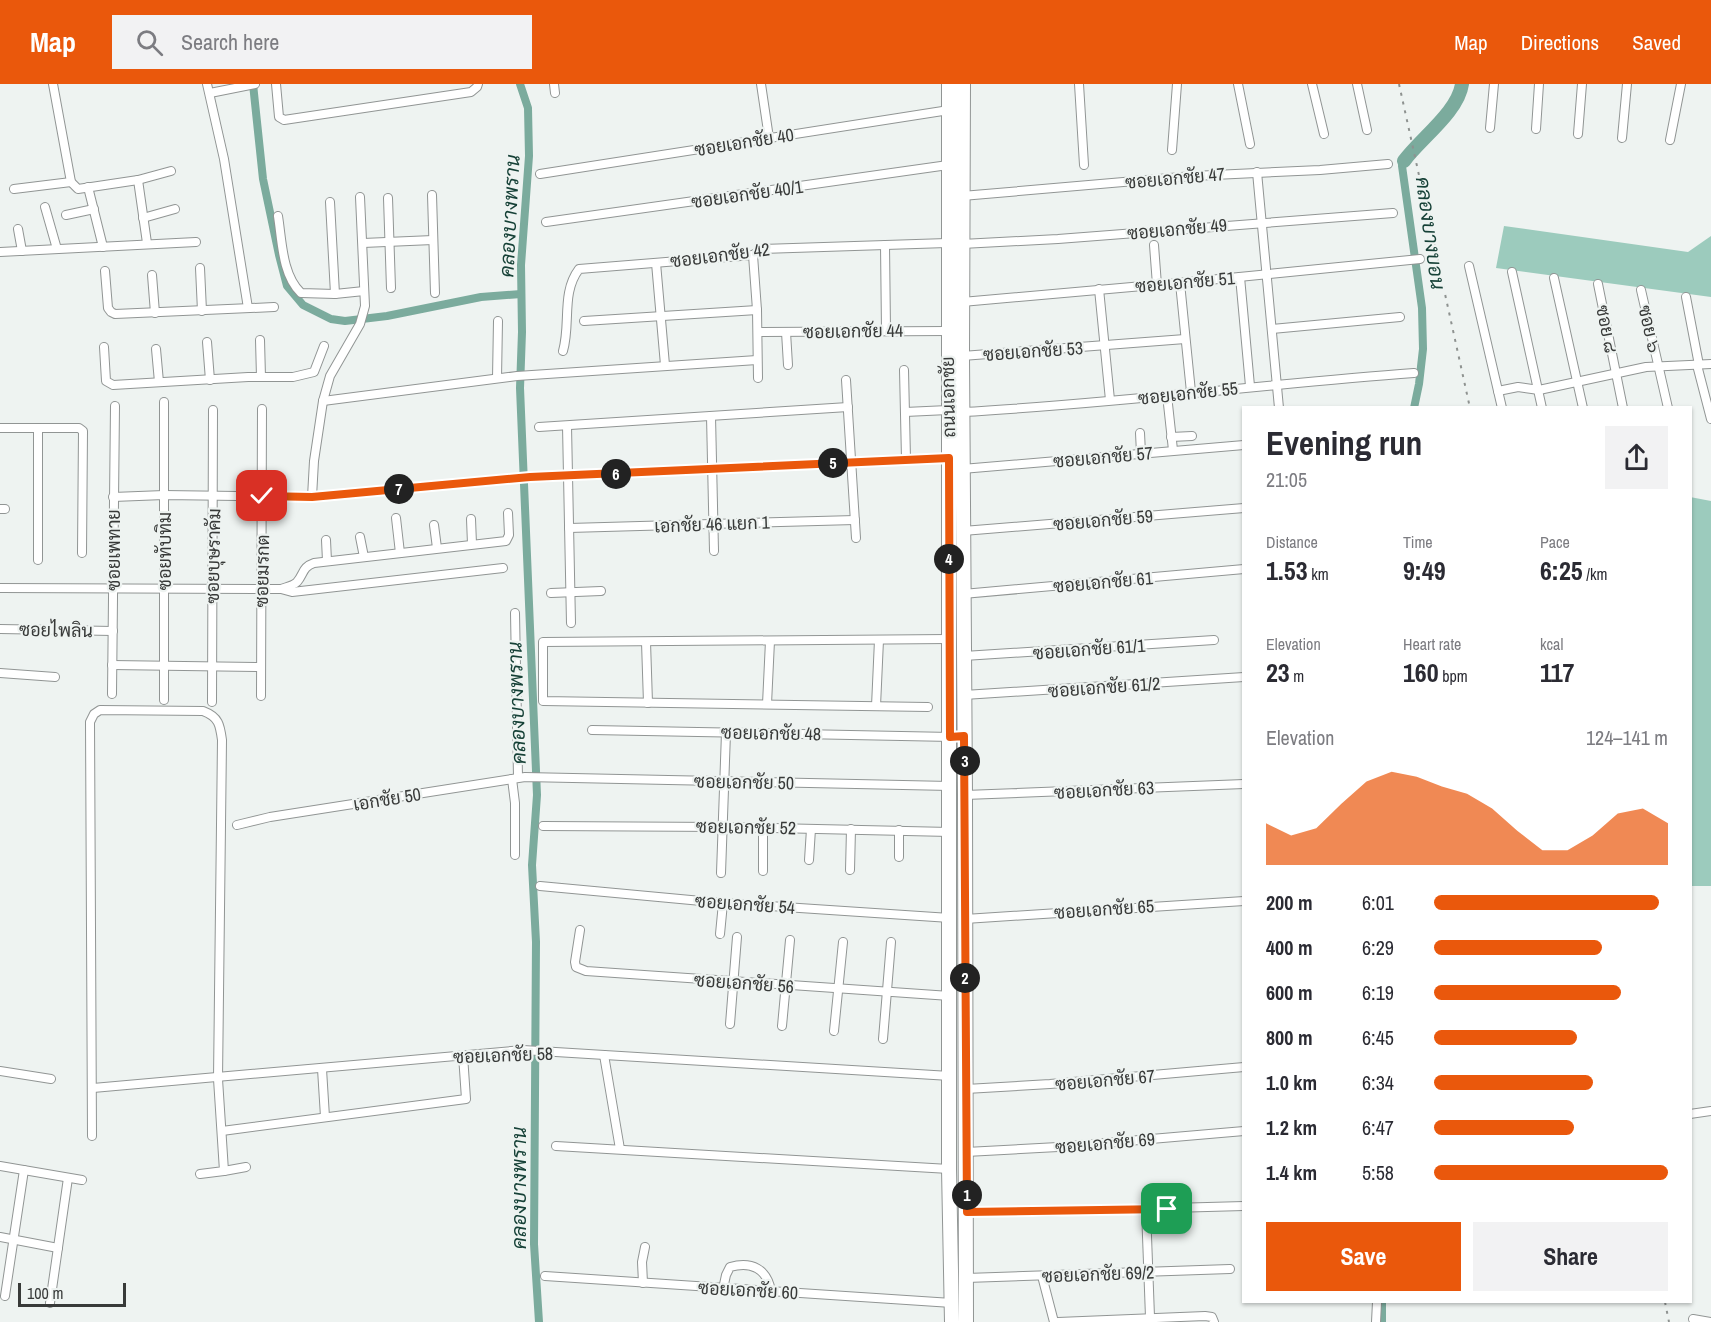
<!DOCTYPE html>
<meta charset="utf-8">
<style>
:root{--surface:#fff;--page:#f2f2f3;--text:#2b2b33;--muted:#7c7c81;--accent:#ea580c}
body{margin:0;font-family:"Archivo Narrow",Sarabun,sans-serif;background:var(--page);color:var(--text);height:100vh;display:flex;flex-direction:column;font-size:22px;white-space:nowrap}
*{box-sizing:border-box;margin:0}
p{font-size:20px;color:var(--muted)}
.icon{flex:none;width:33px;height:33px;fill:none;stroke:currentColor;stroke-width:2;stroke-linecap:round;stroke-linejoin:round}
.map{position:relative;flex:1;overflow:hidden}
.sheet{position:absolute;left:1242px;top:322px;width:450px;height:897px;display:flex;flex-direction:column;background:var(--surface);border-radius:0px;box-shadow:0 2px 4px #0004}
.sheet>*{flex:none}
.scale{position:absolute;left:18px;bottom:15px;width:108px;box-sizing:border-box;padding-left:6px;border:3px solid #383a39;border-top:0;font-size:16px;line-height:21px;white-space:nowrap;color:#383a39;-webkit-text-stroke:4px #eef3f1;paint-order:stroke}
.pin{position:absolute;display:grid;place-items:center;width:51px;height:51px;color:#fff;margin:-26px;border-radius:12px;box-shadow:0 3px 9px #0006}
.km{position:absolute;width:30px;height:30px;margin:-15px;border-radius:50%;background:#222;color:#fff;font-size:16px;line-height:30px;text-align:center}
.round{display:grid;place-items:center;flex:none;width:63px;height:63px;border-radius:0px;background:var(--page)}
.summary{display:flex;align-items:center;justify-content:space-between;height:102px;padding:0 24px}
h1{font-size:33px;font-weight:700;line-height:45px}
.stats{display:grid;grid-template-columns:repeat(3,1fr);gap:9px;height:102px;padding:6px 24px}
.stats div{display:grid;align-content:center}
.stats b{font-size:26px;font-weight:700}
.stats small{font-size:16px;font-weight:400}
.stats p{font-size:16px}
.chart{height:168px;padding:12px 24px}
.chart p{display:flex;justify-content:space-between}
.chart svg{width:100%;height:108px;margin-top:6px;fill:var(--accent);opacity:.7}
.button{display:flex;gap:12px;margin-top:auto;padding:12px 24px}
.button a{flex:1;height:69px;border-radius:0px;background:var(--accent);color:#fff;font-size:24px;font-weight:700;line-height:69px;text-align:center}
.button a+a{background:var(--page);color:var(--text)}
ul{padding:0 24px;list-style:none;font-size:20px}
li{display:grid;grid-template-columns:96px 72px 1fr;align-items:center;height:45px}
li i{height:15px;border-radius:8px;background:var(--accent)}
header{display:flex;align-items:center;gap:36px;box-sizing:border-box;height:84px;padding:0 30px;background:var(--accent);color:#fff}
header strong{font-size:28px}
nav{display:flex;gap:33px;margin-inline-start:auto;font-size:21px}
.search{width:420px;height:54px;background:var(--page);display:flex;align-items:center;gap:15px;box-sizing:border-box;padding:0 21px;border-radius:0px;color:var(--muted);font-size:22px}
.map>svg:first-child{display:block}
.green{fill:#9ccbbd}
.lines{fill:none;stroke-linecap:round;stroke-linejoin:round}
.canal{stroke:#7bab9d;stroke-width:8}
.river{stroke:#7bab9d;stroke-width:14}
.minor-casing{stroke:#919594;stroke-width:10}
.primary-casing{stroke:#919594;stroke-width:16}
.minor{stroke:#fff;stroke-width:8}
.primary{stroke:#fff;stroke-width:14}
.rail{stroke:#8e9290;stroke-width:2;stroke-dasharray:3 6;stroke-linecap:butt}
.route-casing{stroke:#fff;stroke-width:12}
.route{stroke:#ea580c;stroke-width:8}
.labels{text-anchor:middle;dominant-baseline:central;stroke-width:4.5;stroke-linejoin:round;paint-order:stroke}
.street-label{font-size:18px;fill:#383a39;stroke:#eef3f1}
.water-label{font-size:20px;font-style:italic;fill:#164137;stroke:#eef3f1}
</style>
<header>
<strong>Map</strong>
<div class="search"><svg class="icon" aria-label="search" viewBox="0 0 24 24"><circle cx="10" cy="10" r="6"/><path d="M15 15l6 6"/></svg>Search here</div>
<nav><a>Map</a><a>Directions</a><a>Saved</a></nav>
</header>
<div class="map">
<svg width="1711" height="1238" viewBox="0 0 1711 1238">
<rect width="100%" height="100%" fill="#eef3f1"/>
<!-- green -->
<g class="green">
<polygon points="1504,142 1688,168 1711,152 1711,213 1496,184"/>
<polygon points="1690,413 1711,417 1711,802 1691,802"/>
</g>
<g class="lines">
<!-- canal -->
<g class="canal">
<polyline points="253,0 263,95 279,171 287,202 303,221 331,235 345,237 387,232 481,213 521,210"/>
<polyline points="520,0 528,24 529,72 521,181 522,248 520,304 537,711 532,781 536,858 534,1160 539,1238"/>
<polyline points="1404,77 1402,82 1422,224 1423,265 1419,300 1414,324"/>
<polyline points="1382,1218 1382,1238"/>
</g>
<!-- river -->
<path class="river" d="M 1404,77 C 1421,54 1458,28 1462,0"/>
<defs>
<g id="minor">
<polyline points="53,0 71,98 78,105 138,96 171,87"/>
<polyline points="207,0 224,75 248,224"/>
<polyline points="276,0 279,33 284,36 471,8 477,3 478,0"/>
<polyline points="554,0 555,9"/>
<polyline points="761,0 769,54"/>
<polyline points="1079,0 1084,81"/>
<polyline points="1238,0 1250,60"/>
<polyline points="1312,0 1324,50"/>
<polyline points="1357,0 1367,46"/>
<polyline points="210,9 255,0"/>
<polyline points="1490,44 1494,0"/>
<polyline points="1536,45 1539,0"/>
<polyline points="1578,50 1582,0"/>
<polyline points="1622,54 1627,0"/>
<polyline points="1670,56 1681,0"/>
<polyline points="1172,66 1177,0"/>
<polyline points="1257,88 1279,324"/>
<polyline points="540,90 949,26"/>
<polyline points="138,96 147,159"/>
<polyline points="88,103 103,163"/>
<polyline points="14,105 71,98"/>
<polyline points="432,111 435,209"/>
<polyline points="962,112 1193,92 1320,86 1388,80"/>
<polyline points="388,114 391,204"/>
<polyline points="330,118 335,210"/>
<polyline points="45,123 57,165"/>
<polyline points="66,131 94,125"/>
<path d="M 278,132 C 282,157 282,191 301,209 L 335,210 L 364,207"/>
<polyline points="143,134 175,125"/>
<polyline points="546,138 948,81"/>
<polyline points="18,145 22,167"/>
<polyline points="363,159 433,156"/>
<polyline points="962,160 1058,155 1393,129"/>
<polyline points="885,161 886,246"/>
<polyline points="1154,161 1157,201"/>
<polyline points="0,168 196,158"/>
<polyline points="753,171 757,226 758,294"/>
<polyline points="656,179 665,281"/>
<polyline points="1469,182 1502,324"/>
<polyline points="200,184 202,227"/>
<polyline points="105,187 108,224 111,228 115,230 274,223"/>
<polyline points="1512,188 1542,324"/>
<polyline points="152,191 155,229"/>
<polyline points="1240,193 1250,302"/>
<polyline points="1554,194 1583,324"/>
<polyline points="1180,199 1191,308"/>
<polyline points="1598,200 1623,324"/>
<polyline points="1099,205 1110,316"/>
<polyline points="1641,206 1668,324"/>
<polyline points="1686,213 1699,281"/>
<polyline points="962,218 1188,198 1420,175"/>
<polyline points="584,237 757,226"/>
<polyline points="1272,245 1400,233"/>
<polyline points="758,248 948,247"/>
<polyline points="786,248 788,281"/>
<polyline points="260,256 261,293"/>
<polyline points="207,258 210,296"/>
<polyline points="104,263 106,297 113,301 248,293 293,293 314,288 324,262"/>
<polyline points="156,265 159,298"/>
<path d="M 563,267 C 571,239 561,209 579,185 L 753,171 L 762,165 L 947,159"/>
<polyline points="962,272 1185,255"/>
<polyline points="1697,281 1711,335"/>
<polyline points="904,286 906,375"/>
<polyline points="497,294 498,237"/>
<polyline points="846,296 856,454"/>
<polyline points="1498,307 1518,303 1539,306 1646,283 1711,280"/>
<polyline points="1167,311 1173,366"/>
<polyline points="323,317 517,292 757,276"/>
<polyline points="905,328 948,326"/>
<path d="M 962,328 C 1113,320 1263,300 1414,289"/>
<polyline points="711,332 714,467"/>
<polyline points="567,342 571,539"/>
<polyline points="539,343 848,323"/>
<polyline points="0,344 79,344 83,347 82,469"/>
<polyline points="1140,349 1141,369"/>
<polyline points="1171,353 1192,352"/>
<polyline points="962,385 1244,361"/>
<polyline points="113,413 164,411 312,413 530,393 949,374"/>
<polyline points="312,413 314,377 323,317 330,292 360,240 365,222 360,113"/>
<polyline points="0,425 5,425"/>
<polyline points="396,434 400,469"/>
<polyline points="471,435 472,460"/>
<polyline points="434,441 437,464"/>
<polyline points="569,444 855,436"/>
<polyline points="963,447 1244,424"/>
<polyline points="360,453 364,473"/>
<polyline points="326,456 327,477"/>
<polyline points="38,476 38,344"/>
<path d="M 0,504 L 281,505 C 286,503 293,502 297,498 C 304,490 302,483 314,479 L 506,457 L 509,451 L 508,429"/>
<polyline points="281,505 292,508 503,484"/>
<polyline points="551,509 601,507"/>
<polyline points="963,510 1244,485"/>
<polyline points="515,529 518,693"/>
<polyline points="0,545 113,547"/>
<polyline points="646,558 648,619"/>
<polyline points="964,572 1214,556"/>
<polyline points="112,581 261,583"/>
<polyline points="0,589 55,593"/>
<polyline points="112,610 115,322"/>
<polyline points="964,611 1244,593"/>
<polyline points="261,612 262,325"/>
<polyline points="164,616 164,318"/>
<polyline points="212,618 213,326"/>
<polyline points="767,620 770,557"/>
<polyline points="876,622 879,556"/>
<polyline points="928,623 543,617 543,558 949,555"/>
<polyline points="592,646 952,653"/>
<polyline points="512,695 515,719 515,771"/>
<polyline points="965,711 1244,700"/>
<polyline points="237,741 270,733 525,693 950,702"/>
<polyline points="543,742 723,743 950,748"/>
<polyline points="899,773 899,746"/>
<polyline points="809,776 811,745"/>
<polyline points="850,786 851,745"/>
<polyline points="763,787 763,744"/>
<polyline points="721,789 726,649"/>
<polyline points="540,802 723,819 950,834"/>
<polyline points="965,835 1244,817"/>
<polyline points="580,846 575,878 576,883 586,887 950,912"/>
<polyline points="720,850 723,819"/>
<polyline points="730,940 737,853"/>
<polyline points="782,942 790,856"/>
<polyline points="834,947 843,858"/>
<polyline points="883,955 891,858"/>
<polyline points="604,971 620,1065"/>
<polyline points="322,985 325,1033"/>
<polyline points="0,987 51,995"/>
<polyline points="93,1004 523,966 950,992"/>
<polyline points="966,1005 1050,1000 1244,983"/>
<polyline points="1690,1030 1711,1027"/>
<polyline points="222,1047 466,1015 463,971"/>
<path d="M 92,1052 L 90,638 L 94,630 L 100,626 L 203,627 C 219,633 220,641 222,656 L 218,995 L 224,1087 L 200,1090"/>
<polyline points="556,1062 949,1085"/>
<polyline points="966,1068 1058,1063 1244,1047"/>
<polyline points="0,1082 82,1096"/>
<polyline points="224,1087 246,1083"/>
<polyline points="1146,1125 1150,1233"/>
<polyline points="967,1128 1025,1128 1244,1122"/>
<polyline points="0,1153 58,1164"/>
<polyline points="545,1192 952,1219"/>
<polyline points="1042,1192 1054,1238"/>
<polyline points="966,1194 1230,1185"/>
<polyline points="643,1199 642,1178 645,1163"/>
<path d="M 723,1205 L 726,1191 L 730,1183 C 752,1177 767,1185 771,1207"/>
<polyline points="5,1212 24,1086"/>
<polyline points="50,1219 68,1094"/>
<polyline points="1693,1235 1711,1238"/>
<polyline points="1058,1238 1205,1232 1212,1233 1214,1238"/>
<polyline points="1376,1238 1377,1218"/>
</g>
<g id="primary">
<polyline points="949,0 949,1085 952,1238"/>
<polyline points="963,0 962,272 965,711 966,1238"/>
</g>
</defs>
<!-- minor casing -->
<use href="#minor" class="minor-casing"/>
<!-- primary casing -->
<use href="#primary" class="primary-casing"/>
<!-- minor -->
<use href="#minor" class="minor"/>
<!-- primary -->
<use href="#primary" class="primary"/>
<!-- rail -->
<g class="rail">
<polyline points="1399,0 1470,324"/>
<polyline points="1665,1218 1669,1238"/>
</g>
</g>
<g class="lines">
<defs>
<polyline id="route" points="262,412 312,413 530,393 949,374 950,653 964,652 967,1128 1167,1125"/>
</defs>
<!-- route casing -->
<use href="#route" class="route-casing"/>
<!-- route -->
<use href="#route" class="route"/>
</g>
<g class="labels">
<!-- street labels -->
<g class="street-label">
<text transform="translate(744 58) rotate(-9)">ซอยเอกชัย 40</text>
<text transform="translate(1175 94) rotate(-5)">ซอยเอกชัย 47</text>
<text transform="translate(747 110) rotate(-8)">ซอยเอกชัย 40/1</text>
<text transform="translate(1177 145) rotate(-5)">ซอยเอกชัย 49</text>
<text transform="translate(720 171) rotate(-7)">ซอยเอกชัย 42</text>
<text transform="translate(1185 198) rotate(-5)">ซอยเอกชัย 51</text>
<text transform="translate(1607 245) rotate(79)">ซอย ๘</text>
<text transform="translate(1650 245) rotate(77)">ซอย ๖</text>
<text transform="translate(853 247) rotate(-1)">ซอยเอกชัย 44</text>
<text transform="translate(1033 267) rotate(-4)">ซอยเอกชัย 53</text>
<text transform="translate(1188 309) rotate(-6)">ซอยเอกชัย 55</text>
<text transform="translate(948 313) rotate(-91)">ถนนเอกชัย</text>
<text transform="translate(1103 373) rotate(-5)">ซอยเอกชัย 57</text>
<text transform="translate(1103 436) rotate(-5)">ซอยเอกชัย 59</text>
<text transform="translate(712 440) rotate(-2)">เอกชัย 46 แยก 1</text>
<text transform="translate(113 466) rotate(-90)">ซอยเพทาย</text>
<text transform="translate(164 467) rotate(-90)">ซอยทับทิม</text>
<text transform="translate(213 472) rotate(-89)">ซอยบุษราคัม</text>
<text transform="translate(262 487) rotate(-89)">ซอยมรกต</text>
<text transform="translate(1103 498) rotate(-5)">ซอยเอกชัย 61</text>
<text transform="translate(56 546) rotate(1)">ซอยไพลิน</text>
<text transform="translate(1089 565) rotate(-4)">ซอยเอกชัย 61/1</text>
<text transform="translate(1104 603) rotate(-4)">ซอยเอกชัย 61/2</text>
<text transform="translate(771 649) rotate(1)">ซอยเอกชัย 48</text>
<text transform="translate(744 698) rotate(1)">ซอยเอกชัย 50</text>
<text transform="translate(1104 706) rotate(-3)">ซอยเอกชัย 63</text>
<text transform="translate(387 715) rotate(-9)">เอกชัย 50</text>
<text transform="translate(746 743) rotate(1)">ซอยเอกชัย 52</text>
<text transform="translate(745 820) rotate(4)">ซอยเอกชัย 54</text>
<text transform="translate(1104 825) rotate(-4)">ซอยเอกชัย 65</text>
<text transform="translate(744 899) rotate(4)">ซอยเอกชัย 56</text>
<text transform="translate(503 971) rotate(-2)">ซอยเอกชัย 58</text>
<text transform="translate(1105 996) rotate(-5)">ซอยเอกชัย 67</text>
<text transform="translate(1105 1059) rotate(-5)">ซอยเอกชัย 69</text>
<text transform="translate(1098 1190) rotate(-2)">ซอยเอกชัย 69/2</text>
<text transform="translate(748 1206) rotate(3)">ซอยเอกชัย 60</text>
</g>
<!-- water labels -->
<g class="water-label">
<text transform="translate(509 132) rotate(-87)">คลองบางพราน</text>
<text transform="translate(1431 149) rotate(82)">คลองบางบอน</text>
<text transform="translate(516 619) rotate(-92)">คลองบางพราน</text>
<text transform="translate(518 1104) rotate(-90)">คลองบางพราน</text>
</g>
</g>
</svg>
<div class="scale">100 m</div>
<div class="pin" style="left:1167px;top:1125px;background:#1e9e55"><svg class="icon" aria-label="arrive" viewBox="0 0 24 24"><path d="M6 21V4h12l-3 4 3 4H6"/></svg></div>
<div class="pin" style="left:262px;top:412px;background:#d93025"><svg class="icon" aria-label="check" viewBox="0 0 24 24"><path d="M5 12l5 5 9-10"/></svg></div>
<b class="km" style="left:967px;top:1111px">1</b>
<b class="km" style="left:965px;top:894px">2</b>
<b class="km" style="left:965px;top:677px">3</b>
<b class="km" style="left:949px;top:475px">4</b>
<b class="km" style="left:833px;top:379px">5</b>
<b class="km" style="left:616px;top:390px">6</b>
<b class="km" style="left:399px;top:405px">7</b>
<section class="sheet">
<div class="summary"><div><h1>Evening run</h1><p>21:05</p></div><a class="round"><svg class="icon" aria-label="share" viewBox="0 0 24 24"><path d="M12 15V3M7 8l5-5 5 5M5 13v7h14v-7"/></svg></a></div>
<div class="stats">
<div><p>Distance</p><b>1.53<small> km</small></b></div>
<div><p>Time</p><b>9:49</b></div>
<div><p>Pace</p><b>6:25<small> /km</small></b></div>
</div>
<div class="stats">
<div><p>Elevation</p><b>23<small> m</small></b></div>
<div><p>Heart rate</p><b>160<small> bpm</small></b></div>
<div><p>kcal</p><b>117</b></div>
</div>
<div class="chart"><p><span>Elevation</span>124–141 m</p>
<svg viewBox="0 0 160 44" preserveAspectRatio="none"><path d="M0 44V27L10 32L20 29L30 19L40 10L50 6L60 8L70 12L80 15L90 21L100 30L110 38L120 38L130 32L140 23L150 21L160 27V44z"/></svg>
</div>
<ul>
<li><b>200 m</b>6:01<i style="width:96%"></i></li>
<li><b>400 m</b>6:29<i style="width:72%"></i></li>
<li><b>600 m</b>6:19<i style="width:80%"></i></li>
<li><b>800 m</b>6:45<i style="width:61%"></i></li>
<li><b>1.0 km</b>6:34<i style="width:68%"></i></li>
<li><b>1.2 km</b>6:47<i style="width:60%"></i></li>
<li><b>1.4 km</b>5:58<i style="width:100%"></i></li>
</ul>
<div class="button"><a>Save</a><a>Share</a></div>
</section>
</div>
